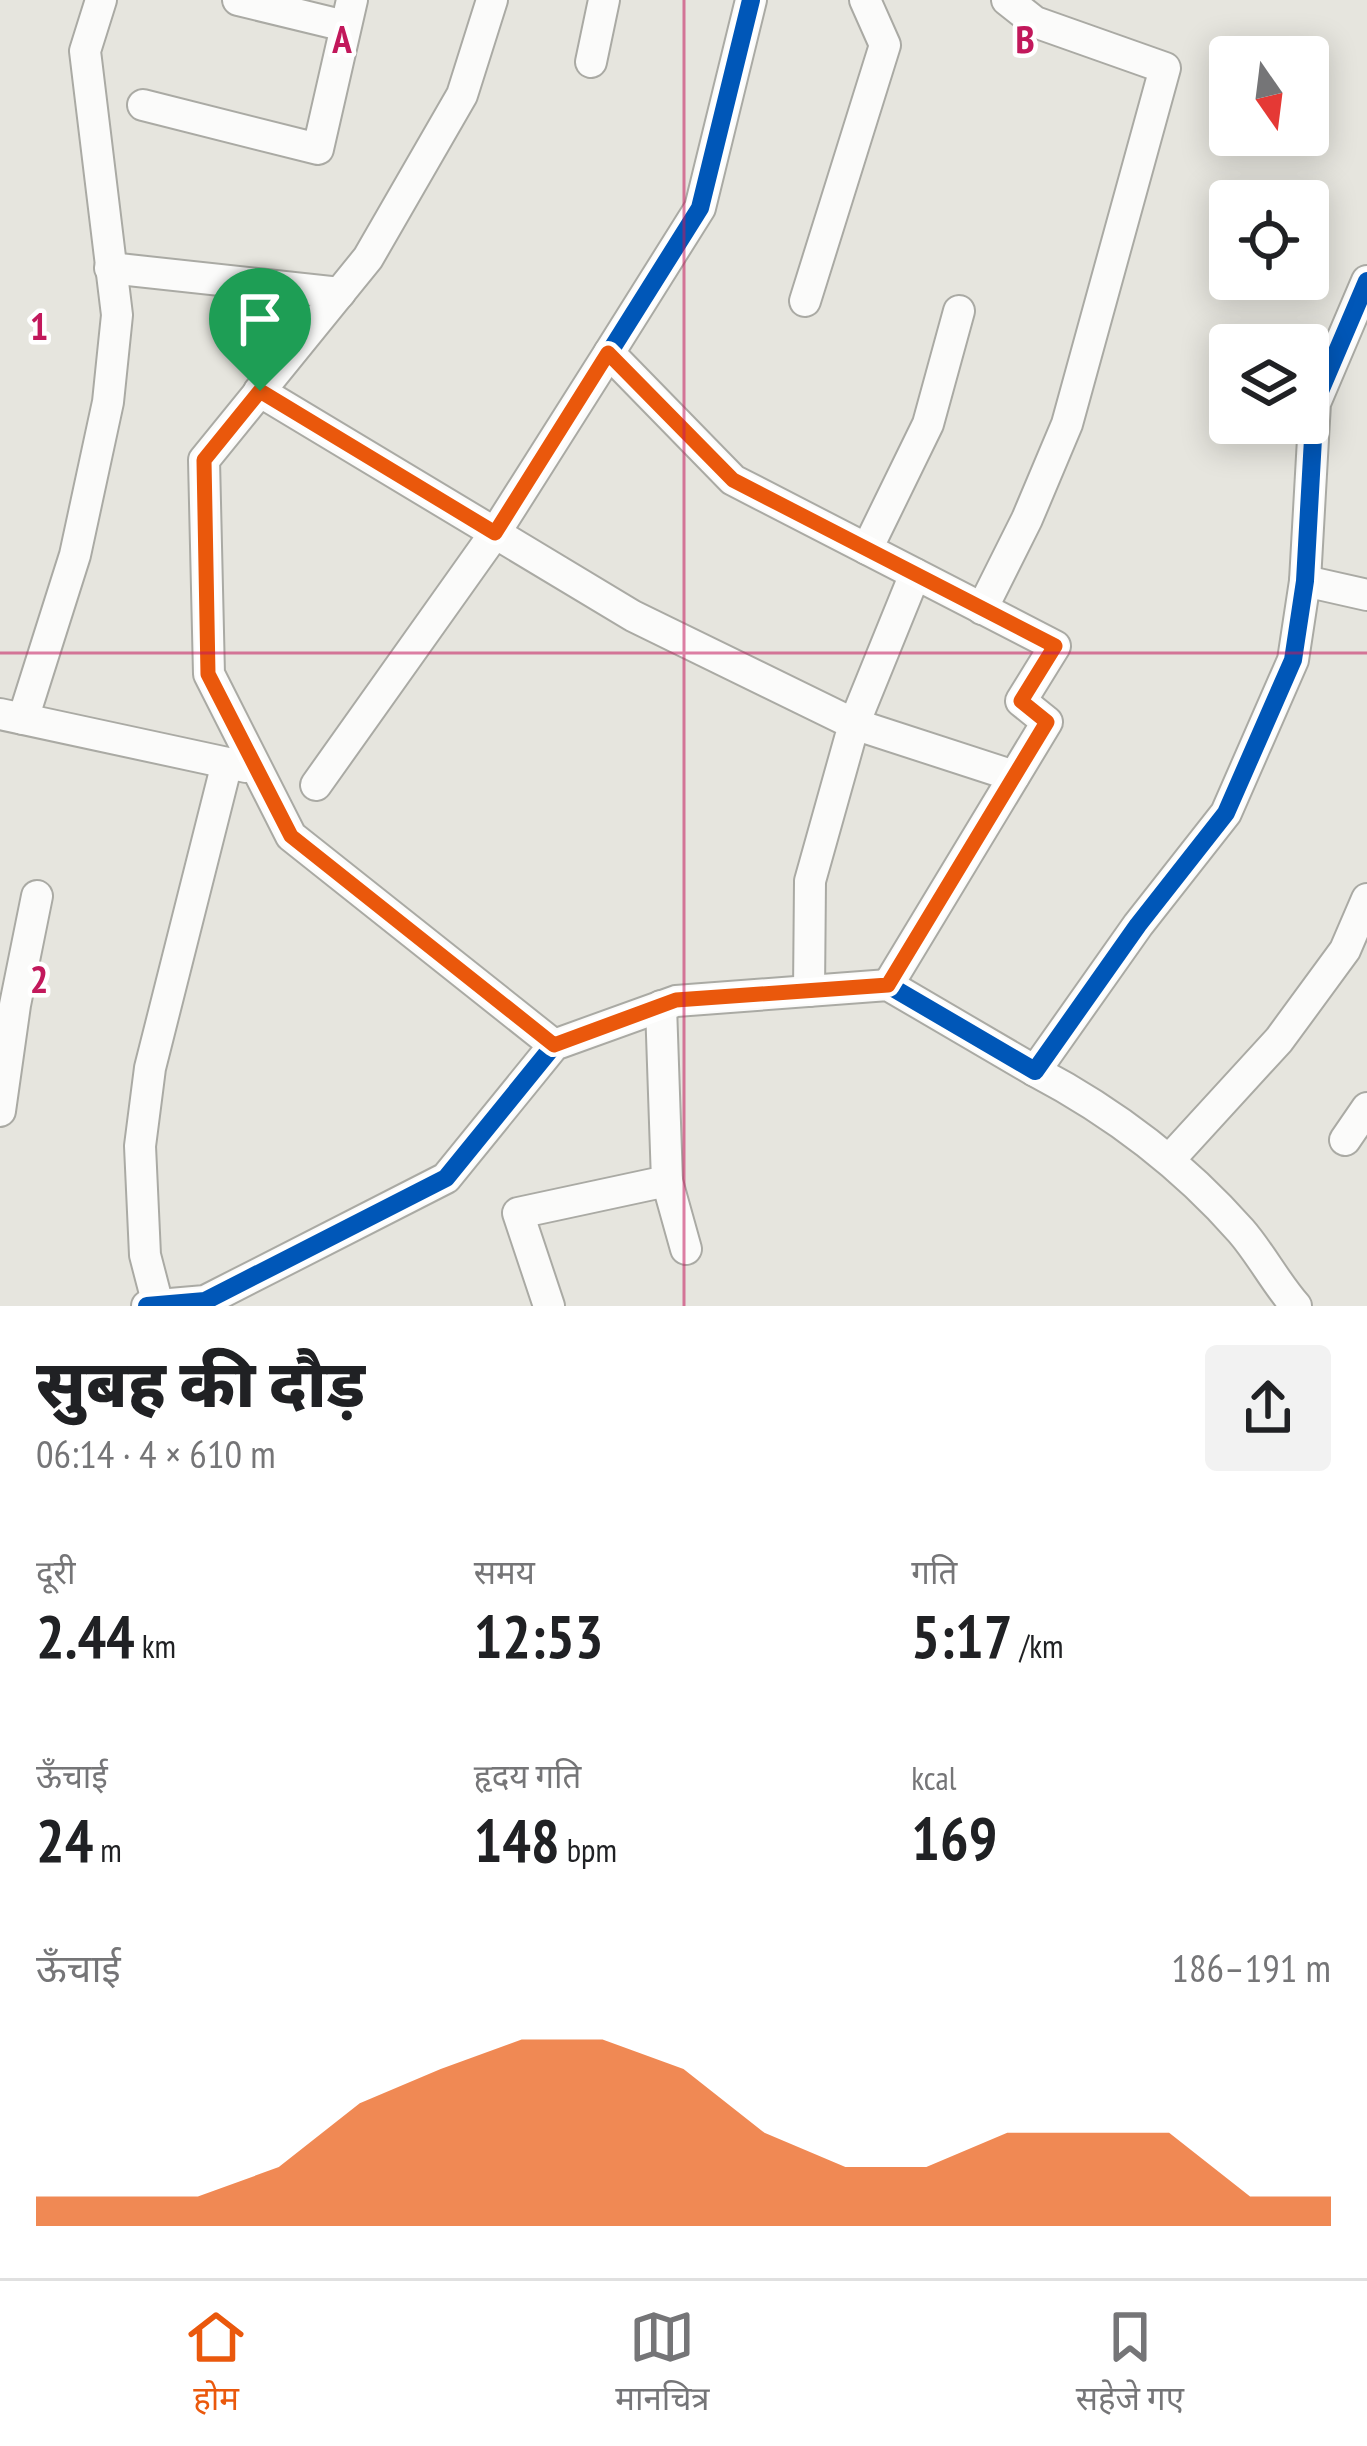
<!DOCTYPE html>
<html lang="hi">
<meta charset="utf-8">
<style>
:root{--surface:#fff;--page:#f2f2f2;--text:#202124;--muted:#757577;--line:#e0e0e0;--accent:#ea580c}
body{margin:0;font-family:"PT Sans Narrow","Noto Sans Devanagari",sans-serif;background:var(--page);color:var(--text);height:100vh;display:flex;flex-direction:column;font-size:45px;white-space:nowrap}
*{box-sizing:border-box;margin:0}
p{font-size:39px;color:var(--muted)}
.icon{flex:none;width:66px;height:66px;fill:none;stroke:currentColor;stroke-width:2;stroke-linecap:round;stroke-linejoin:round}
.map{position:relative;height:1306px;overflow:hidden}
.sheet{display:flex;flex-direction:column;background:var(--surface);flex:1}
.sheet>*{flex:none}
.needle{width:78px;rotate:166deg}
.tools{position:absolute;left:1209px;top:36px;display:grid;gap:24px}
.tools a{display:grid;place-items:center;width:120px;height:120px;border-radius:12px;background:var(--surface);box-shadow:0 6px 30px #0003;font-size:60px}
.pin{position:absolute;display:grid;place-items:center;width:102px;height:102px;color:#fff;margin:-123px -51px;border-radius:50% 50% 50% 0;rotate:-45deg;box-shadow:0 0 12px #0007}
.pin .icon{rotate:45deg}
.round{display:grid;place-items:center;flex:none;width:126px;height:126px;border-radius:12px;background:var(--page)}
.summary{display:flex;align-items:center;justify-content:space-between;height:204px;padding:0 36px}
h1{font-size:66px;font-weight:800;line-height:90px}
.stats{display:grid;grid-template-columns:repeat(3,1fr);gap:18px;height:204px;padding:12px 36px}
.stats div{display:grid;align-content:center}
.stats b{font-size:60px;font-weight:800}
.stats small{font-size:33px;font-weight:400}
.stats p{font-size:33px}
.chart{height:336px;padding:24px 36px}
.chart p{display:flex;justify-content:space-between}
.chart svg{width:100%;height:216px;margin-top:12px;fill:var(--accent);opacity:.7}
.dock{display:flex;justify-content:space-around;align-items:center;height:168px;border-top:3px solid var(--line);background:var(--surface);font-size:33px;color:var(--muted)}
.dock a{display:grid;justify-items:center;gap:6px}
.dock .selected{color:var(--accent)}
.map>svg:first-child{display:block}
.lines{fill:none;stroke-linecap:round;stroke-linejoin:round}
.street-casing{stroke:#aaaaa4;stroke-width:34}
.street{stroke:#fbfbfa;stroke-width:30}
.cycleway-casing{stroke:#fff;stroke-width:26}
.cycleway{stroke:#0057b8;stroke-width:18}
.route-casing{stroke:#fff;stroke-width:24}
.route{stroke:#ea580c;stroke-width:15}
.grid{fill:none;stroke:#c2185b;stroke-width:3;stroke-opacity:0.55}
.grid-label{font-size:39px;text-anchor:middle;font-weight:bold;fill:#c2185b;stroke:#fff;stroke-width:9;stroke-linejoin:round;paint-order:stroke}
</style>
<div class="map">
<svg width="1367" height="1306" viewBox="0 0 1367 1306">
<rect width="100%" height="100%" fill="#e6e5de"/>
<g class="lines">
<defs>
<g id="street">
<polyline points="238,0 345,26"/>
<polyline points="492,0 462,95 368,258 204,460 209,674 291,836 554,1045"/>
<polyline points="751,0 700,208 609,353 733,480 1055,646 1021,701 1047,722 888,985"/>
<polyline points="591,62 604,0"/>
<polyline points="143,105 318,149 352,0"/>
<polyline points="110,268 340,293"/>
<polyline points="805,301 885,45 865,0"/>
<polyline points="259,391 633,616 854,724 810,881 809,991"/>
<polyline points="867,549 928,424 959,311"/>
<polyline points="915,574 854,724 1014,776"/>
<polyline points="1305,581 1367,595"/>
<polyline points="982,609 1027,519 1067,424 1165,68 1035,22 1007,0"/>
<polyline points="0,714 246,767"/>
<polyline points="23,719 75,555 108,402 117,315 85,51 101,0"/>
<polyline points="316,785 495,533 609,353"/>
<path d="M 1035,1071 C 1113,1112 1182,1164 1241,1231 C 1261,1254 1275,1282 1296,1306"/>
<polyline points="0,1111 15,1005 37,896"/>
<polyline points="1345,1140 1367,1108"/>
<polyline points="1170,1159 1279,1040 1345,950 1367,899"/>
<polyline points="667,1181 686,1249"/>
<polyline points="158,1305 145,1255 140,1146 150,1068 227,763"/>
<polyline points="147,1306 205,1301 446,1178 554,1045 676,1001 888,985 1035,1071 1138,925 1226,813 1293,660 1305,581 1315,403 1367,281"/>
<polyline points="549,1306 518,1213 667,1181 661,1006"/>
</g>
</defs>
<!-- street casing -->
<use href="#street" class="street-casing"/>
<!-- street -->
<use href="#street" class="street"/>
<defs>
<g id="cycleway">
<polyline points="751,0 700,208 609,353 733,480 1055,646 1021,701 1047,722 888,985"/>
<polyline points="147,1306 205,1301 446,1178 554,1045 676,1001 888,985 1035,1071 1138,925 1226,813 1293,660 1305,581 1315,403 1367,281"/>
</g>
</defs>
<!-- cycleway casing -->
<use href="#cycleway" class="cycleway-casing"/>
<!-- cycleway -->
<use href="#cycleway" class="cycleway"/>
</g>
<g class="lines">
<defs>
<polygon id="route" points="608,353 733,480 1055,646 1021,701 1047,722 888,985 676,1000 554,1045 291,836 208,674 204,460 260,391 495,533"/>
</defs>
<!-- route casing -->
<use href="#route" class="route-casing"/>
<!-- route -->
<use href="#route" class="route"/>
</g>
<!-- grid -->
<path class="grid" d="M 684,0 L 684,1306M 0,653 L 1367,653"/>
<g class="grid-label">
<text x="342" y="53">A</text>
<text x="1025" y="53">B</text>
<text x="39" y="340">1</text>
<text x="39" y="993">2</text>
</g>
</svg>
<div class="tools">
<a><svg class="needle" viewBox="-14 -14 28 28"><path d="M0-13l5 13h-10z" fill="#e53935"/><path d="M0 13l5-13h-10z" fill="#757577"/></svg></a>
<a><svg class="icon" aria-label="locate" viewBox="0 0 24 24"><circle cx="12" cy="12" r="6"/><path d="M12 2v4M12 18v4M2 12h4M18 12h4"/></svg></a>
<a><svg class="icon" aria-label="layers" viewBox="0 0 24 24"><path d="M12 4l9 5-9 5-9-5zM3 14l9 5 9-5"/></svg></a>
</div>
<div class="pin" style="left:260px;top:391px;background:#1e9e55"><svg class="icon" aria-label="arrive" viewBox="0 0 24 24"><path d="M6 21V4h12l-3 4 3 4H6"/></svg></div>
</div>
<section class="sheet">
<div class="summary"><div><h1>सुबह की दौड़</h1><p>06:14 · 4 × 610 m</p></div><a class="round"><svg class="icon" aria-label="share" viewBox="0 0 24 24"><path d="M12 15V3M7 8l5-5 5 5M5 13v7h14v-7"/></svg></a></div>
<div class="stats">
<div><p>दूरी</p><b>2.44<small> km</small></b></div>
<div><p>समय</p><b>12:53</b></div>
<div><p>गति</p><b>5:17<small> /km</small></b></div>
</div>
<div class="stats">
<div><p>ऊँचाई</p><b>24<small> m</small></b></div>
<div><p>हृदय गति</p><b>148<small> bpm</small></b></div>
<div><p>kcal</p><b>169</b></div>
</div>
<div class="chart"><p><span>ऊँचाई</span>186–191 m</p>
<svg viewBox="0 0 160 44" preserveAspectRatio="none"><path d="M0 44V38L10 38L20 38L30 32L40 19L50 12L60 6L70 6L80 12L90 25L100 32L110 32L120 25L130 25L140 25L150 38L160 38V44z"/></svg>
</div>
</section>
<nav class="dock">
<a class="selected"><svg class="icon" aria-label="home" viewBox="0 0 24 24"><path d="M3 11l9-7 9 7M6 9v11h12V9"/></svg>होम</a>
<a><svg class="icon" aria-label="map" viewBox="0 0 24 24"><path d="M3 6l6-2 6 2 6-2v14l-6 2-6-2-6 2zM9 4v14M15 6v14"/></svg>मानचित्र</a>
<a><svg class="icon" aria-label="saved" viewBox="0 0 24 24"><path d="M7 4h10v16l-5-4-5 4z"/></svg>सहेजे गए</a>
</nav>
